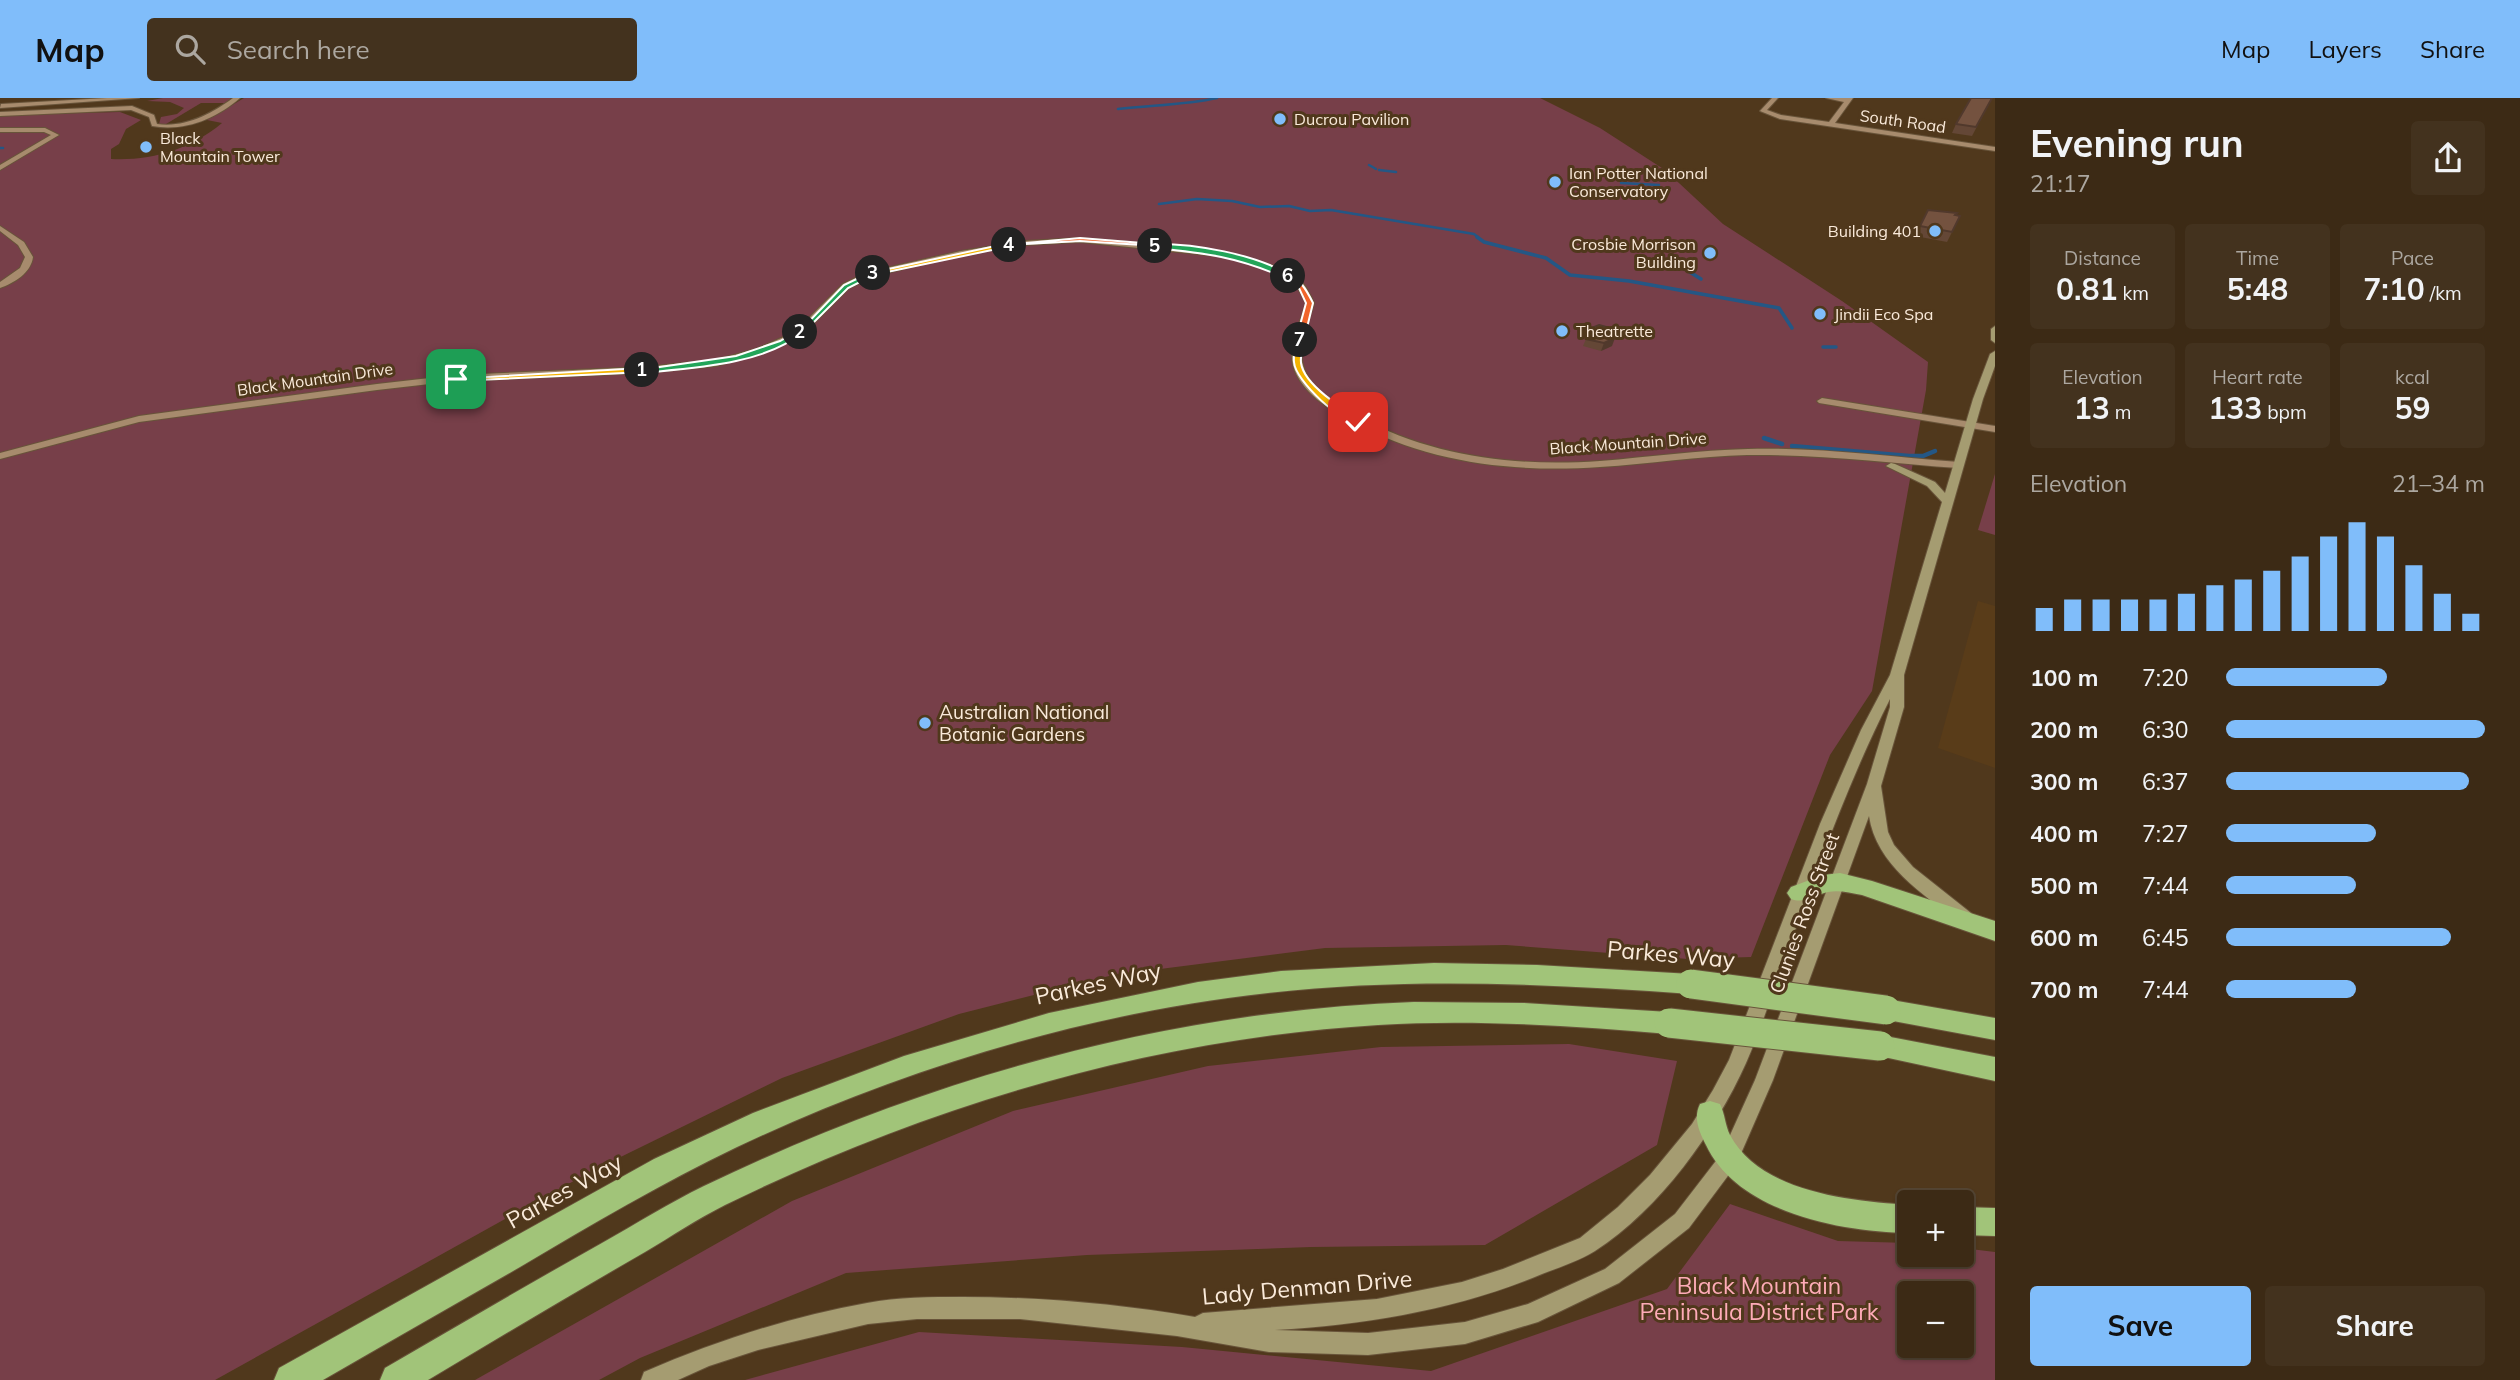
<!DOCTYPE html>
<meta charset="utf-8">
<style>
:root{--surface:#3c2a15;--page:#43321e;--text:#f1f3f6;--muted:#aca7a0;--line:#554634;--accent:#80bdfa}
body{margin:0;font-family:Mulish,sans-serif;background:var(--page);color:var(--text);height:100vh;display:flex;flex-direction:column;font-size:26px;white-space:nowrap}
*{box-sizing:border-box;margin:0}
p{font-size:23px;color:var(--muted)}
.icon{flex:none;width:38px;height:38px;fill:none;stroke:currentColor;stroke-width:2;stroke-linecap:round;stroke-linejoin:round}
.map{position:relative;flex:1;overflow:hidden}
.sheet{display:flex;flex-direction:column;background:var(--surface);width:525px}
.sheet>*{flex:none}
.buttons{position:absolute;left:1897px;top:1092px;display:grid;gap:14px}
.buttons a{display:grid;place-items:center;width:77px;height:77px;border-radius:7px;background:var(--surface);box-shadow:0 2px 5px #0004,0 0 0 2px var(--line);font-size:35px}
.pin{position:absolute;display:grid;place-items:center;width:60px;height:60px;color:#fff;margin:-30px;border-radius:14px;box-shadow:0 4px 10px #0006}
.km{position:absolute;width:35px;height:35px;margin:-18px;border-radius:50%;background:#222;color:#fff;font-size:19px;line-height:35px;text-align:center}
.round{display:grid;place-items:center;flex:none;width:74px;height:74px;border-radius:7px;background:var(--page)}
.overview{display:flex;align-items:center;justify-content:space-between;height:119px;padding:0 35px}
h1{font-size:38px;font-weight:700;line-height:52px}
.figures{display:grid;grid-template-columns:repeat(3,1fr);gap:10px;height:119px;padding:7px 35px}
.figures div{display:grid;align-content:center;border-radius:7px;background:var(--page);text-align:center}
.figures b{font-size:30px;font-weight:700}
.figures small{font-size:19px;font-weight:400}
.figures p{font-size:19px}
.chart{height:196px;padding:14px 35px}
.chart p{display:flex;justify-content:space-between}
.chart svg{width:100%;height:126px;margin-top:7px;stroke:var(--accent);stroke-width:6}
.primary-button{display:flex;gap:14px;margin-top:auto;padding:14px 35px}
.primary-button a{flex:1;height:80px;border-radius:7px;background:var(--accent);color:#111;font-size:28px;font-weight:700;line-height:80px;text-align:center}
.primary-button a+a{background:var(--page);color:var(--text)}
ul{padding:0 35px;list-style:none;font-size:23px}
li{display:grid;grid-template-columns:112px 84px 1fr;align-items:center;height:52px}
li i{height:18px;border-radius:9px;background:var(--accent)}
header{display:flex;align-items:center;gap:42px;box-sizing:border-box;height:98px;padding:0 35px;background:var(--accent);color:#111}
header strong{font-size:33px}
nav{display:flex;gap:38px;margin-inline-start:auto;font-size:24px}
.search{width:490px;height:63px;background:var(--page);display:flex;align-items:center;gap:18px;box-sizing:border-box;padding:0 24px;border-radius:7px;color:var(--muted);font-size:26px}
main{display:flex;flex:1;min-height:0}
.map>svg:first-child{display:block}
.built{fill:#593c19}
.green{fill:#773f49;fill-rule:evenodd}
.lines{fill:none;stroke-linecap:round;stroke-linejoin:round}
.stream-far2{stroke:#245785;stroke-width:2.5}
.stream-far1{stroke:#245785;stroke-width:3.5}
.stream{stroke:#245785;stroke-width:4.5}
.street-casing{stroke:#68543a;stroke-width:2}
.secondary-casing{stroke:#68543a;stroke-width:2}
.highway-casing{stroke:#68543a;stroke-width:2}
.street{fill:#a78b6d;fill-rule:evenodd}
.secondary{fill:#a59c71;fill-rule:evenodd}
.highway{fill:#a1c479;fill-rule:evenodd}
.highway-bridge-casing{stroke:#68543a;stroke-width:31;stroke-linecap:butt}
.highway-bridge{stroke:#a1c479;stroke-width:29}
.wall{fill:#644736}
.shaded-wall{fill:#51392c}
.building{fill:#74523f;stroke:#51392c;stroke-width:2}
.split-1{fill:#f5b400;stroke:#fff;stroke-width:2}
.split-2{fill:#22a559;stroke:#fff;stroke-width:2}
.split-3{fill:#22a559;stroke:#fff;stroke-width:2}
.split-4{fill:#f5b400;stroke:#fff;stroke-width:2}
.split-5{fill:#f0652b;stroke:#fff;stroke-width:2}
.split-6{fill:#22a559;stroke:#fff;stroke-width:2}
.split-7{fill:#f0652b;stroke:#fff;stroke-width:2}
.split-8{fill:#f5b400;stroke:#fff;stroke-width:2}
.poi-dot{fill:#80bdfa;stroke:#50381c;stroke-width:2.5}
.labels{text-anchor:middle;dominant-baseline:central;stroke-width:6;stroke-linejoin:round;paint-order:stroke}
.far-poi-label{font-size:16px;fill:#faeada;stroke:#50381c;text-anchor:start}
.far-street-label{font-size:16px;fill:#faeada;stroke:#50381c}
.poi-label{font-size:19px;fill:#faeada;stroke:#50381c;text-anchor:start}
.street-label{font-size:19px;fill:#faeada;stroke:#50381c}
.near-street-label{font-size:23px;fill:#faeada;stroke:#50381c}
.near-park-label{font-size:23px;fill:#feabb8;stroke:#50381c}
</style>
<header>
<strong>Map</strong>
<div class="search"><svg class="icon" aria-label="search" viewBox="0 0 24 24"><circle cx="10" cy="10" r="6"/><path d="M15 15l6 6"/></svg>Search here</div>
<nav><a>Map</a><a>Layers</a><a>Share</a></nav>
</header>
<main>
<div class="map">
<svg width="1995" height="1282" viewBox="0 0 1995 1282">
<rect width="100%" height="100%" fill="#50381c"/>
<!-- built -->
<polygon class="built" points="1978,503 1995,508 1995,670 1938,650"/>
<!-- green -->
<g class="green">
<polygon points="163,0 231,0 227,5 201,5 166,26 159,26 161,19 177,16 184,10 170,4 147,3"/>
<path d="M 244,0 L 1540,0 L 1600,30 L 1665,72 L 1723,126 L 1842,203 L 1928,264 L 1926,292 L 1872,593 L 1830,657 L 1751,859 L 1688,861 L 1506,847 L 1325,850 L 1113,877 L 959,916 L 782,980 L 590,1074 L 215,1282 L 0,1282 L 0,34 L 39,34 L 47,30 L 0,30 L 0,17 L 120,14 L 141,22 L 126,31 L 119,46 L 111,51 L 111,61 C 152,63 191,51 222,25 L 207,22 Z"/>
<polygon points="1995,376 1995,437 1978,432"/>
<polygon points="1569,946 1677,963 1657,1047 1485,1147 1311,1149 1087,1157 846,1175 640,1260 599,1282 475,1282 792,1103 1013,1013 1208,968 1381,949"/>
<path d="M 1730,1106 L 1838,1143 L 1909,1145 L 1909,1157 L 1962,1157 L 1962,1150 L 1995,1154 L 1995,1282 L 745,1282 L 919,1234 L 1182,1249 L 1431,1273 L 1667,1191 ZM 1909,1195 L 1962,1195 L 1962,1248 L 1909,1248 Z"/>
</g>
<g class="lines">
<!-- stream-far2 -->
<g class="stream-far2">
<path d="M 1118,11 C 1151,7 1185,7 1217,0"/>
<polyline points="0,50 3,50"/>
<polyline points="1369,67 1376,71"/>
<polyline points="1379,72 1396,74"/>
<polyline points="1621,85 1659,87"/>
<polyline points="1159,106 1197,101 1232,103 1260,109 1289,108 1310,113 1331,112 1474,136 1479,140"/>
</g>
<!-- stream-far1 -->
<g class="stream-far1">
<polyline points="1477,139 1484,144 1546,160 1570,177 1629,183 1779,210 1792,230"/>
<polyline points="1680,168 1701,181"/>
<polyline points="1823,249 1836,249"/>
</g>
<!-- stream -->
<g class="stream">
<polyline points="1764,340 1782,346"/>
<polyline points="1792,348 1909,358 1923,358 1935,353"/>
</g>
<defs>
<g id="street">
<polygon points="107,0 139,0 0,10 1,6"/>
<path d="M 233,0 L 240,0 C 216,21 184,34 152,28 L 149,19 L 131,12 L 0,18 L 0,14 L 132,8 L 154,17 L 157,26 C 185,30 211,16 233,0 Z"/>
<polygon points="1772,0 1778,0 1767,12 1781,17 1829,24 1844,4 1826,0 1853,0 1835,25 1995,49 1995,53 1780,21 1760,13"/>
<polygon points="0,30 45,30 59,37 0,72 0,67 51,37 44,34 0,34"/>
<path d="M 0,128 L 24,144 L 33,159 C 31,175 14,185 0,190 L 0,184 L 20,170 L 25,159 L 18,147 L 0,133 Z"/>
<path d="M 1080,140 C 1140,146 1246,147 1296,179 C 1305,185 1309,195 1314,205 C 1309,224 1297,247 1303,267 C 1309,292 1338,308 1359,319 C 1433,359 1517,369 1600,363 C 1650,359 1698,352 1748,351 C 1818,349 1889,359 1959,364 L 1964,367 L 1959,370 C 1889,365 1818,356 1747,357 C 1698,358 1649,366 1600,369 C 1515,375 1428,365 1353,324 C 1330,312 1300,294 1293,267 C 1288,247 1301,224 1306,205 L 1298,190 L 1290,183 L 1261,169 L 1227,159 L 1080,144 L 1025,147 L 961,157 L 874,178 L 849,190 L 801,238 L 762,255 L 716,268 L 644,275 L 456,283 L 377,292 L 139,324 L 0,361 L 0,355 L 139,318 L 377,286 L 456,277 L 644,269 L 715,262 L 756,251 L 795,234 L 843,186 L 868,174 L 961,153 L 1025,143 Z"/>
<polygon points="1822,300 1995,328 1995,334 1819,305 1817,303"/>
</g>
<g id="secondary">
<polygon points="1995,228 1995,245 1991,242 1991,231"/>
<path d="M 1995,253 L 1995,268 L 1983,301 L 1904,577 L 1904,609 L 1881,688 L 1888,734 L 1894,747 L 1913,769 L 1971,815 L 1973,819 L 1971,823 L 1965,825 L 1959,823 C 1923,797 1876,766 1869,718 L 1773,982 L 1736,1067 L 1689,1130 L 1619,1185 L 1538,1224 L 1465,1246 L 1368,1257 L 1269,1254 L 1177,1238 L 1020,1221 L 917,1221 L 868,1226 L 758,1252 L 709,1268 L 678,1282 L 641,1282 L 644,1274 C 716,1243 789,1219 867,1205 C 898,1199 931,1199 962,1199 C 1039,1199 1119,1206 1195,1219 L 1203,1215 L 1377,1201 L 1462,1184 L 1503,1171 L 1580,1140 L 1618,1109 L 1650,1077 L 1692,1026 L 1713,992 L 1729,962 L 1820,726 L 1861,632 L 1890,577 L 1942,404 L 1927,388 L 1886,368 L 1891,365 L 1895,366 L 1935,384 L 1945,395 L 1973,301 L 1990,256 ZM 1890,601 L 1890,609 L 1867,686 L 1755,982 L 1722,1055 L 1675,1116 L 1605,1171 L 1528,1206 L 1465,1224 L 1368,1235 L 1275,1232 C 1369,1226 1455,1212 1542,1176 C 1560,1169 1579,1163 1595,1153 C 1660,1111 1715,1034 1746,965 C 1760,933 1771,899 1783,866 C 1815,777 1847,686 1890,601 Z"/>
</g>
<g id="highway">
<path d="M 1840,775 L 1872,783 L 1995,823 L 1995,843 L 1862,797 C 1850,795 1840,792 1828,794 C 1815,797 1805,806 1791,801 L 1787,795 L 1791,789 L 1823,777 Z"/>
<path d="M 1434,865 L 1537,867 L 1691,876 L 1700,879 L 1704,886 L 1700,893 L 1691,896 C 1550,886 1409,879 1268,895 C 1086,915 902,971 737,1049 C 662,1085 591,1127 520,1169 C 454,1207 389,1244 323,1282 L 274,1282 L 279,1270 L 654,1061 L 753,1015 L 904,958 L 1049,915 L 1198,884 L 1281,873 Z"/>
<polygon points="1886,901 1995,920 1995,942 1877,920 1873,912 1877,904"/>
<path d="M 1414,904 L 1524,905 L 1669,914 L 1678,917 L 1682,925 L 1678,933 L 1669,936 C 1572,928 1475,921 1378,927 C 1151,941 929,1007 725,1107 C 697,1121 672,1138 645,1154 C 572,1196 500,1239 428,1282 L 380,1282 L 385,1270 C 457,1228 529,1186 602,1145 C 636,1126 669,1105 704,1088 C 926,981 1167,913 1414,904 Z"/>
<polygon points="1880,937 1995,959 1995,983 1870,956 1867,948 1870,940"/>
<path d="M 1710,1003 L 1720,1006 C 1725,1016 1725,1027 1730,1037 C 1761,1095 1852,1103 1909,1107 L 1909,1135 C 1842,1134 1738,1115 1706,1047 C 1699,1033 1693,1020 1700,1006 Z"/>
<polygon points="1962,1109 1995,1110 1995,1138 1962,1137"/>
</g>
</defs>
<!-- street casing -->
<use href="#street" class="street-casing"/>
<!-- secondary casing -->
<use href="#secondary" class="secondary-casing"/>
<!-- highway casing -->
<use href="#highway" class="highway-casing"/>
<!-- street -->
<use href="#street" class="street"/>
<!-- secondary -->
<use href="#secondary" class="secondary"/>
<!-- highway -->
<use href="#highway" class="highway"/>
<defs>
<g id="highway-bridge">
<polyline points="1691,886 1886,912"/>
<polyline points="1669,925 1880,948"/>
</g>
</defs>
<!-- highway-bridge casing -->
<use href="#highway-bridge" class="highway-bridge-casing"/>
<!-- highway-bridge -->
<use href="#highway-bridge" class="highway-bridge"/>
</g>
<!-- wall -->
<g class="wall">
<polygon points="1992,0 1972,38 1952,35 1956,26"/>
<polygon points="1955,117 1960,118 1947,144 1915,138 1920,128"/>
<polygon points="1586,241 1612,248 1601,253 1583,248"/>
</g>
<!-- shaded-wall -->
<polygon class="shaded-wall" points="1615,240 1612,248 1601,253 1604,245"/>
<!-- building -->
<g class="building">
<polygon points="1971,0 1992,0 1976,29 1956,26"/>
<polygon points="1928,112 1957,115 1955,117 1960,118 1952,134 1920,128"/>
<polygon points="1599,227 1614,231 1615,240 1604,245 1586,241 1594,229"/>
</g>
<!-- split-1 -->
<polygon class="split-1" points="642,270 645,274 456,283 452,281"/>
<!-- split-2 -->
<path class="split-2" d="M 797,233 L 803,234 C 764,267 692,270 642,275 L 639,272 L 736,258 L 780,243 Z"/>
<!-- split-3 -->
<polygon class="split-3" points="873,173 876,176 848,190 802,236 797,236 844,187"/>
<!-- split-4 -->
<polygon class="split-4" points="1009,145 1011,148 873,177 870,175"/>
<!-- split-5 -->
<polygon class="split-5" points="1080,140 1155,146 1158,148 1080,143 1005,147"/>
<!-- split-6 -->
<path class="split-6" d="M 1152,146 C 1193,145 1257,156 1291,178 L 1285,180 C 1238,159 1205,155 1155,150 Z"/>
<!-- split-7 -->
<path class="split-7" d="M 1285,177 C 1300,179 1307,193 1313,205 L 1304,242 L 1300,244 L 1296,242 L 1306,205 L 1299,190 Z"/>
<!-- split-8 -->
<path class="split-8" d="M 1300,240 L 1304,242 C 1303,249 1300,258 1301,265 C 1304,287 1343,311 1361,322 L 1361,326 C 1342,326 1295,283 1294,264 C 1293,257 1296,249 1296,242 Z"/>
<!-- markers -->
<g class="poi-dot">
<circle cx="1280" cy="21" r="7"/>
<circle cx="146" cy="49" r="7"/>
<circle cx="1555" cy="84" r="7"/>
<circle cx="1935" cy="133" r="7"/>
<circle cx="1710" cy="155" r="7"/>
<circle cx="1820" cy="216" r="7"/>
<circle cx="1562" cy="233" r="7"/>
<circle cx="925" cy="625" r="7"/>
</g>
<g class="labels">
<!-- far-poi labels -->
<g class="far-poi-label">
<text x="1294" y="21">Ducrou Pavilion</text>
<text x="160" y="40">Black<tspan x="160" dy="18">Mountain Tower</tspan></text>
<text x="1569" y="75">Ian Potter National<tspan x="1569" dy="18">Conservatory</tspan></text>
<text x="1921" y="133" text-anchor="end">Building 401</text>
<text x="1696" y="146" text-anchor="end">Crosbie Morrison<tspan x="1696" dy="18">Building</tspan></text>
<text x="1834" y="216">Jindii Eco Spa</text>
<text x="1576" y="233">Theatrette</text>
</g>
<!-- far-street labels -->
<g class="far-street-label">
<text transform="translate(1903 23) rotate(8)">South Road</text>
<text transform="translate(315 281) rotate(-8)">Black Mountain Drive</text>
<text transform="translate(1628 345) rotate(-4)">Black Mountain Drive</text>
</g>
<!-- poi labels -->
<g class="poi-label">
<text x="939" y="614">Australian National<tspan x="939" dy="22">Botanic Gardens</tspan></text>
</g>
<!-- street labels -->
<g class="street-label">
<text transform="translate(1804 815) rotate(-70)">Clunies Ross Street</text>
</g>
<!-- near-street labels -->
<g class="near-street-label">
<text transform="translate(1671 856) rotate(5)">Parkes Way</text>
<text transform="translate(1098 885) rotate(-12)">Parkes Way</text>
<text transform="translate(564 1093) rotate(-29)">Parkes Way</text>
<text transform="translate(1307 1189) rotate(-5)">Lady Denman Drive</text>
</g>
<!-- near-park labels -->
<g class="near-park-label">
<text x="1759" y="1187">Black Mountain<tspan x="1759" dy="26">Peninsula District Park</tspan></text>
</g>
</g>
</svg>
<div class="buttons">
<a>+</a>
<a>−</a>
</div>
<div class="pin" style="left:456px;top:281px;background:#1e9e55"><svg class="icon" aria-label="arrive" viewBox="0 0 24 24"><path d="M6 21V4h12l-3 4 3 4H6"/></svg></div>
<div class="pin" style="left:1358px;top:324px;background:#d93025"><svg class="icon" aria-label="check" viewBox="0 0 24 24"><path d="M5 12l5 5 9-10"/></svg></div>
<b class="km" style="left:642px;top:272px">1</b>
<b class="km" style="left:800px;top:234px">2</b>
<b class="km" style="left:873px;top:175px">3</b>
<b class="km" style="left:1009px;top:147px">4</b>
<b class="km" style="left:1155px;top:148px">5</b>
<b class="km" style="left:1288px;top:178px">6</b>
<b class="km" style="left:1300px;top:242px">7</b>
</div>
<section class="sheet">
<div class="overview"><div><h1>Evening run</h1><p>21:17</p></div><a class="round"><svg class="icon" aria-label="share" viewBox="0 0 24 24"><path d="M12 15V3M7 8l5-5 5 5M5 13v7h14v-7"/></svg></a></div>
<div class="figures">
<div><p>Distance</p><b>0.81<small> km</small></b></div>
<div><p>Time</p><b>5:48</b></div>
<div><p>Pace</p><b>7:10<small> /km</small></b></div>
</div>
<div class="figures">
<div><p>Elevation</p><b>13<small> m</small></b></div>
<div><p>Heart rate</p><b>133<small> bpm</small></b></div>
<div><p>kcal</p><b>59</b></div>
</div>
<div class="chart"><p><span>Elevation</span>21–34 m</p>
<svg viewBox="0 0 160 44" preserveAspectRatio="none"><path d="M5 44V36M15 44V33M25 44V33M35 44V33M45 44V33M55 44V31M65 44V28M75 44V26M85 44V23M95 44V18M105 44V11M115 44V6M125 44V11M135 44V21M145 44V31M155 44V38"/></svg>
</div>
<ul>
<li><b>100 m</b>7:20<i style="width:62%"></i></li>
<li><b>200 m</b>6:30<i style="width:100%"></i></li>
<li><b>300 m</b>6:37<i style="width:94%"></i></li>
<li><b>400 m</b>7:27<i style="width:58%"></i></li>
<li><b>500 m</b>7:44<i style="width:50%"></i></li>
<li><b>600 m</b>6:45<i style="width:87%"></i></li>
<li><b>700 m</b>7:44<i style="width:50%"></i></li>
</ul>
<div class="primary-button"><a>Save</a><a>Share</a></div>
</section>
</main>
